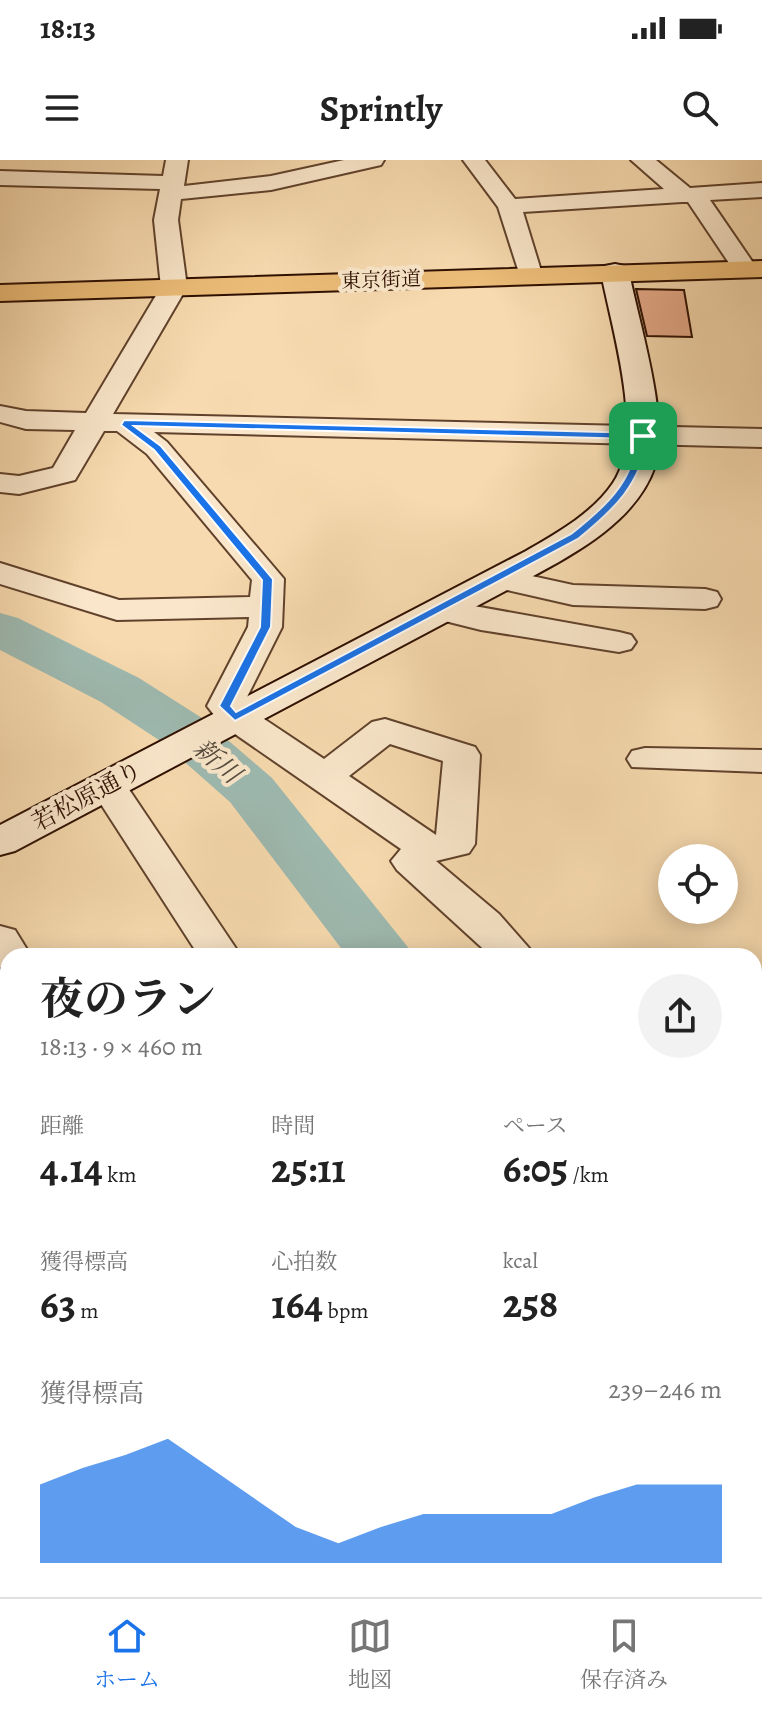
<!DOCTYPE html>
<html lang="ja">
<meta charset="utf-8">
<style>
:root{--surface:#fff;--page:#f2f2f2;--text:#222;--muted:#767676;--line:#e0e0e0;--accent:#1a73e8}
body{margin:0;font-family:Alegreya,"Noto Serif JP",serif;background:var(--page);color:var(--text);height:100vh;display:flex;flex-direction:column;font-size:30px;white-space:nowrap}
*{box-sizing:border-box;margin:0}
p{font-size:26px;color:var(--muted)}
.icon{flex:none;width:44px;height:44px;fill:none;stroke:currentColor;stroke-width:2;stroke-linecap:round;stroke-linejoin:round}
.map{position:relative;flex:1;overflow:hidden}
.side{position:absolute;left:0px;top:788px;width:762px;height:650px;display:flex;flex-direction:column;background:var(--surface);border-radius:24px 24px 0 0;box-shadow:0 4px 20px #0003}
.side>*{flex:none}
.tools{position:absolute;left:658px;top:684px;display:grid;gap:16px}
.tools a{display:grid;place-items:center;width:80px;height:80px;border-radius:50%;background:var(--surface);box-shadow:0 4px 20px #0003;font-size:40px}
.pin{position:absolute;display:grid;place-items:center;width:68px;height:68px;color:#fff;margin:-34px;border-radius:16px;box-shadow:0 4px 12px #0006}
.round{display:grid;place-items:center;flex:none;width:84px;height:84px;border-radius:42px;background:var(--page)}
.summary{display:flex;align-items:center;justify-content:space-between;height:136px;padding:0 40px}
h1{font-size:44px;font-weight:700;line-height:60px}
.metrics{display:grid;grid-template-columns:repeat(3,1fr);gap:12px;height:136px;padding:8px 40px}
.metrics div{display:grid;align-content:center}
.metrics b{font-size:40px;font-weight:700}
.metrics small{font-size:22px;font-weight:400}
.metrics p{font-size:22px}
.chart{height:224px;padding:16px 40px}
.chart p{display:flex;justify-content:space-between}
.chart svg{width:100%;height:144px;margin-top:8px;fill:var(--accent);opacity:.7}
.status{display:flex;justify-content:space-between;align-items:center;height:56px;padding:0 40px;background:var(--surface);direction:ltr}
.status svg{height:22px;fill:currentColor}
header{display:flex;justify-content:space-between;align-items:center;height:104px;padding:0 40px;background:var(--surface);font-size:36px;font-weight:700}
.tab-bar{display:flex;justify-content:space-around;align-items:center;height:112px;border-top:2px solid var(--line);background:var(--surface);font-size:22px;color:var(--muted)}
.tab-bar a{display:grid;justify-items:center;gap:4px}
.tab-bar .selected{color:var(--accent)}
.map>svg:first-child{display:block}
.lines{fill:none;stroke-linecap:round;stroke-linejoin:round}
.river{fill:#9ebab1;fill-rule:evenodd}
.building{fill:#e5aa89;stroke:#2e0f01;stroke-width:2}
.street-casing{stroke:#60422c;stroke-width:4}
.secondary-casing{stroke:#2e0f01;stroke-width:4}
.highway-casing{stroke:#2e0f01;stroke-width:4}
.street{fill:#fae7cb;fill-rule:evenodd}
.secondary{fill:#fae7cb;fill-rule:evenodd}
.highway{fill:#ecbd78;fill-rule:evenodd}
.route{fill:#1a73e8;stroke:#fff;stroke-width:2;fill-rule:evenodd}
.labels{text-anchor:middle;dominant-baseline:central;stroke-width:8;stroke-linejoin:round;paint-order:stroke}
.far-street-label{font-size:20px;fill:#2e0f01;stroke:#fae7cb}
.street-label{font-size:24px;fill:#2e0f01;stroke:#fae7cb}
.water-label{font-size:26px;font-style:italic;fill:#554b3f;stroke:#fae7cb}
</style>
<div class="status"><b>18:13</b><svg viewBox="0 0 49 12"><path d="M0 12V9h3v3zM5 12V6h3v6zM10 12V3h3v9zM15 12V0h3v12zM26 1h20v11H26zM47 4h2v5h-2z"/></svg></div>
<header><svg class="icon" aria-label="menu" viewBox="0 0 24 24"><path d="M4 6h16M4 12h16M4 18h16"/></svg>Sprintly<svg class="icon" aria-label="search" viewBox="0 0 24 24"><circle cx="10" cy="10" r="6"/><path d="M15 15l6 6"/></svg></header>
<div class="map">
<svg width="762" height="1437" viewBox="0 0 762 1437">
<rect width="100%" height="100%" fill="#f7daaf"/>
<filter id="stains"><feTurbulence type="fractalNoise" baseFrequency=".0025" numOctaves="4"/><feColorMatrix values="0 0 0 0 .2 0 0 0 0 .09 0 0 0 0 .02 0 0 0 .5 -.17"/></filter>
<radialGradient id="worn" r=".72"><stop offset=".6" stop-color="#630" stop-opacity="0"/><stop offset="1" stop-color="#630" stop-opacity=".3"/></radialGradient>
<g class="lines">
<!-- river -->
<g class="river">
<polygon points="0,453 18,458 139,518 202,558 272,618 415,796 347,796 230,642 162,582 101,542 0,490"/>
<polygon points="754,1304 762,1307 762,1388 754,1385"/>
</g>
</g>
<!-- building -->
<polygon class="building" points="636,129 684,130 692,177 647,176"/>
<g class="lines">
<defs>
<g id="street">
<path d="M 166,0 L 188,0 L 184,26 L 271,16 L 344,0 L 384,0 L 381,5 L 271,30 L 181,39 L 178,60 L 187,127 L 113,254 L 762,269 L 762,287 L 154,272 L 167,282 L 284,419 L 282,467 L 243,545 L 324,599 L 372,562 L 385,559 L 475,587 L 480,595 L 475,684 L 469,693 L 436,701 L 499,754 L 536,796 L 491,796 L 397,710 L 391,701 L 401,689 L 222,565 L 207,546 L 248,467 L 249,457 L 117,460 L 0,424 L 0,403 L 119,440 L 250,437 L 252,420 L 147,294 L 117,271 L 104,271 L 75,320 L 19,334 L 0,332 L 0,314 L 19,316 L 53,308 L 75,270 L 26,269 L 0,262 L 0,246 L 26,251 L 86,253 L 161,127 L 154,60 L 160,29 L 0,25 L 0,11 L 163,16 ZM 390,584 L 443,601 L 436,675 L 349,616 Z"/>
<polygon points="463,0 485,0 515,39 664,29 631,0 656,0 690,28 762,23 762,37 710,40 758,110 746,117 737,115 688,42 682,42 523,52 542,114 530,121 521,119 498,47"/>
<polygon points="500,409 573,425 705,429 717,432 721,439 717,446 705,449 573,445 489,426 484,419 489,412"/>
<polygon points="441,440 619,472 631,475 636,482 631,489 619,492 481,470 429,457 424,450 429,443"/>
<polygon points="645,588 762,590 762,612 632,607 627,599 632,591"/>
<polygon points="107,613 120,616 241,796 199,796 88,624 94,616"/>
<polygon points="0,766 15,770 31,796 8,796 8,809 0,807"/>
<polygon points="8,993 8,1029 0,1032 0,996"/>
<polygon points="8,1316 8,1364 0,1367 0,1319"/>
<polygon points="290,1430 348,1430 351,1437 293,1437"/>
<polygon points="606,1430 666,1430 669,1437 609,1437"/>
</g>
<path id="secondary" d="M 615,104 L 625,106 L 629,112 C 638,160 670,260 655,306 C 635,366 564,399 513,427 L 15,691 L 0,695 L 0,665 L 526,391 C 557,373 593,353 613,323 C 646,275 611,167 601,112 L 605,106 Z"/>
<polygon id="highway" points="762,101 762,117 0,141 0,125"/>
</defs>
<!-- street casing -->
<use href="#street" class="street-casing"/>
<!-- secondary casing -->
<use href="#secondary" class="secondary-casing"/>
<!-- highway casing -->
<use href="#highway" class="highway-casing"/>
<!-- street -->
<use href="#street" class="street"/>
<!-- secondary -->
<use href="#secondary" class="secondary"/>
<!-- highway -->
<use href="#highway" class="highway"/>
</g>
<!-- route -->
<path class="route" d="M 124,260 L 643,273 L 648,276 C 641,324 615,349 578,379 L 235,561 L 219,546 L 260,467 L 262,420 L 154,290 L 121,265 ZM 134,266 L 638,279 C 632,323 605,347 571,374 L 236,552 L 231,546 L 271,467 L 273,419 L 161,286 Z"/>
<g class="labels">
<!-- far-street labels -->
<g class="far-street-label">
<text transform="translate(381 120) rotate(-2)">東京街道</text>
</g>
<!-- street labels -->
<g class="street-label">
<text transform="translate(87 636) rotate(-28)">若松原通り</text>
</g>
<!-- water labels -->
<g class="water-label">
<text transform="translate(217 601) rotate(41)">新川</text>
</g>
</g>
<rect width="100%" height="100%" filter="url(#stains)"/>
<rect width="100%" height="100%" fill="url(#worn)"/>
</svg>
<div class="tools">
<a><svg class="icon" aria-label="locate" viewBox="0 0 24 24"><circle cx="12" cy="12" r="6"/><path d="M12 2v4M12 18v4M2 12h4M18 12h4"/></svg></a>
</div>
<div class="pin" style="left:643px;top:276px;background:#1e9e55"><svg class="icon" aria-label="arrive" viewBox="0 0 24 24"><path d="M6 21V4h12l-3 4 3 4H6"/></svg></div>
<section class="side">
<div class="summary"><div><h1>夜のラン</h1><p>18:13 · 9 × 460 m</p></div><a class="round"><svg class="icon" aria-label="share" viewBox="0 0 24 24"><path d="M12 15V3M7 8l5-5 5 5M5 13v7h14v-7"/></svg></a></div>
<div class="metrics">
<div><p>距離</p><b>4.14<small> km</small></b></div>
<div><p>時間</p><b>25:11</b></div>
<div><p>ペース</p><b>6:05<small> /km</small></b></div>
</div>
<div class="metrics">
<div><p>獲得標高</p><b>63<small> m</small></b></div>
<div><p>心拍数</p><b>164<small> bpm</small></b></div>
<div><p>kcal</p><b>258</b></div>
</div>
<div class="chart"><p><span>獲得標高</span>239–246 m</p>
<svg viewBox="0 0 160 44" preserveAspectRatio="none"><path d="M0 44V20L10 15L20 11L30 6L40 15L50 24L60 33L70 38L80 33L90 29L100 29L110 29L120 29L130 24L140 20L150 20L160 20V44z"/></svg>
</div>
</section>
</div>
<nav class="tab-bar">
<a class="selected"><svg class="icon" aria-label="home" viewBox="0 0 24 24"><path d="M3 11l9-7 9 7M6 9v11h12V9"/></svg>ホーム</a>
<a><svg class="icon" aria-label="map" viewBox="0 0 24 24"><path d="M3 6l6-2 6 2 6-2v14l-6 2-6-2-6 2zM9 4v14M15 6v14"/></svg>地図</a>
<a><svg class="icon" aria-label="saved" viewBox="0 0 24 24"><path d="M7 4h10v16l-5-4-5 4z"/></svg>保存済み</a>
</nav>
